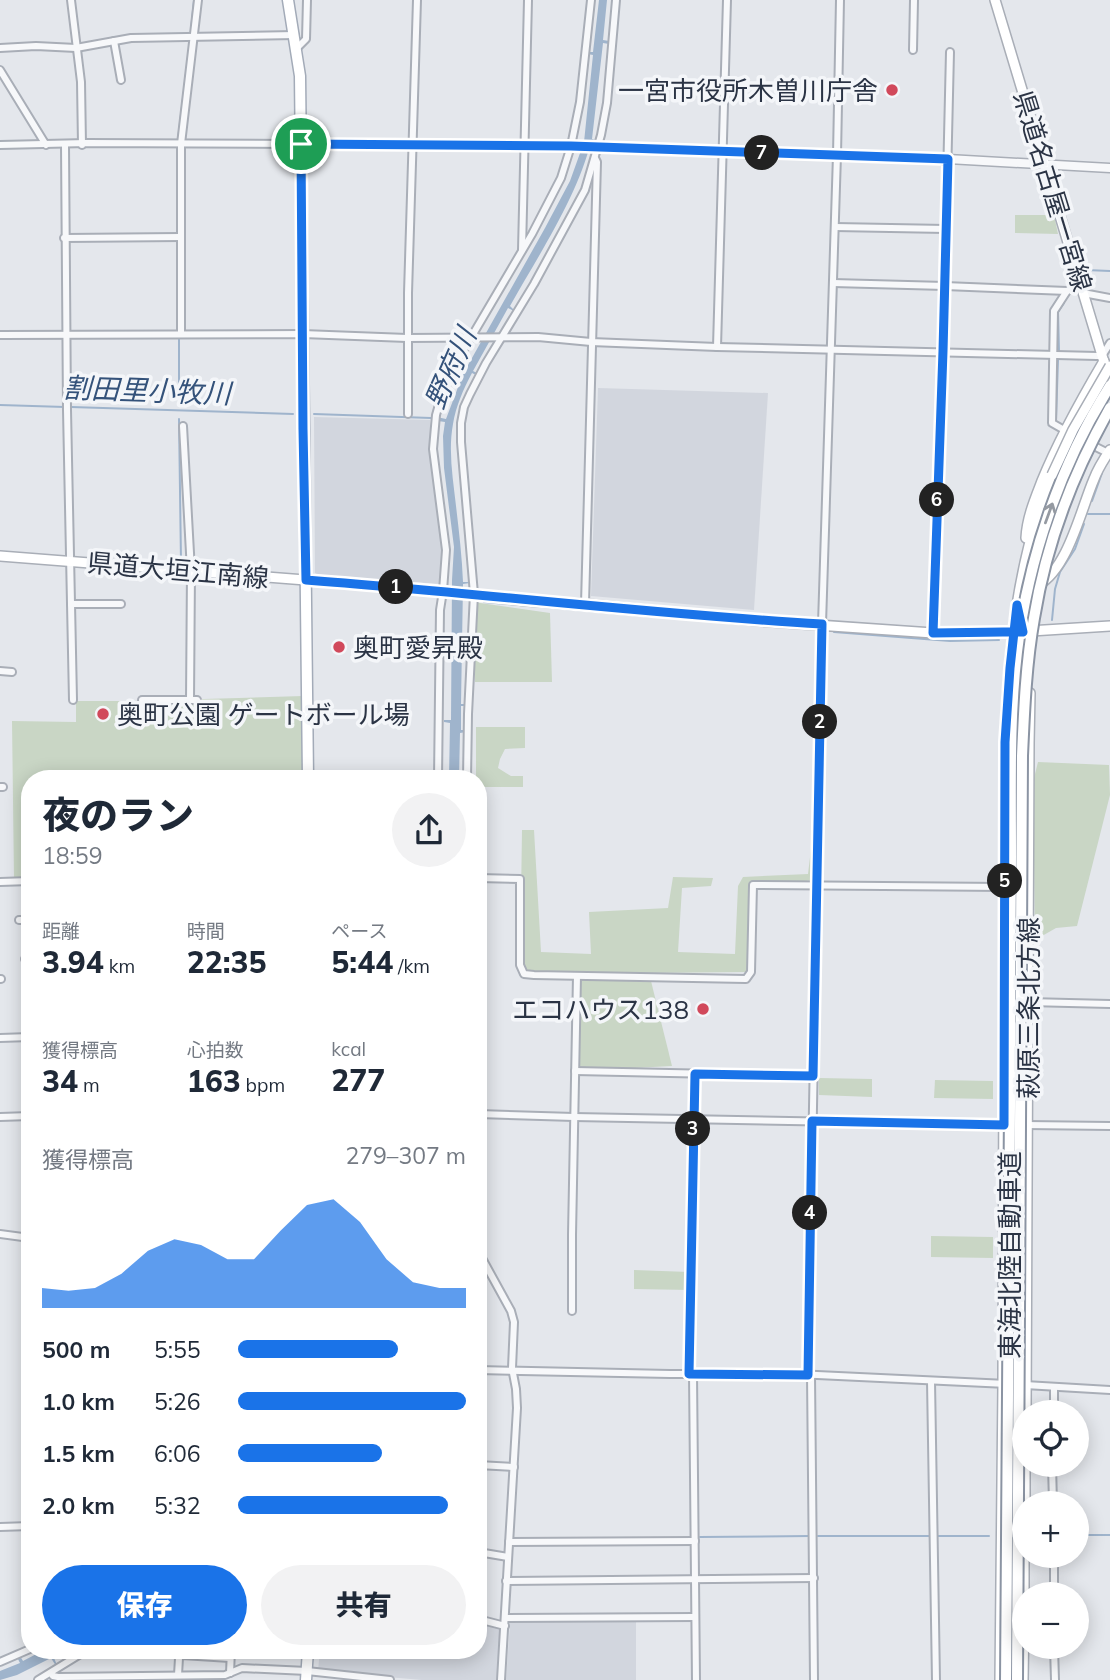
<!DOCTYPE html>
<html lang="ja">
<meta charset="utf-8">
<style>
:root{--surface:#fff;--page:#f2f2f3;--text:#1f2937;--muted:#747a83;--accent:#1a73e8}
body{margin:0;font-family:Mulish,"Noto Sans JP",sans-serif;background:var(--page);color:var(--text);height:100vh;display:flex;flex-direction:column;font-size:26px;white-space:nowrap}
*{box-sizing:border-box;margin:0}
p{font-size:23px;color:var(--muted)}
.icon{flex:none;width:38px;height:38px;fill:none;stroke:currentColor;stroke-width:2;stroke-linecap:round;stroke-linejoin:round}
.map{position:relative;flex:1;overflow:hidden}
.panel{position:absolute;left:21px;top:770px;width:466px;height:889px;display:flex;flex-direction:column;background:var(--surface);border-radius:28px;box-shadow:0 4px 18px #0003}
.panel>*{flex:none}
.controls{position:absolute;left:1012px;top:1400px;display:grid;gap:14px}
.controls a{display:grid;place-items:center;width:77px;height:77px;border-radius:50%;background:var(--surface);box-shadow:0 4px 18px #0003;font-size:35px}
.pin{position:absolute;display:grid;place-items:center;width:60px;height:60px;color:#fff;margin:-30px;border:4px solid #fff;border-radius:50%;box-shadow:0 2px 7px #0007}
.km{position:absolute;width:35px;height:35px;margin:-18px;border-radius:50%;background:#222;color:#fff;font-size:19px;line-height:35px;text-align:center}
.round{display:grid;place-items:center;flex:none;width:74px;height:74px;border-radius:37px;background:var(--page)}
.summary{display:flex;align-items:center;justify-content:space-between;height:119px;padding:0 21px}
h1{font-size:38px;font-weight:800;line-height:52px}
.figures{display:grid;grid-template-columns:repeat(3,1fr);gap:10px;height:119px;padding:7px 21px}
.figures div{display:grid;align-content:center}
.figures b{font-size:30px;font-weight:800}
.figures small{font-size:19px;font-weight:400}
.figures p{font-size:19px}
.chart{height:196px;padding:14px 21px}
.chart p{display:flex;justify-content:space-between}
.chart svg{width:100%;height:126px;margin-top:7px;fill:var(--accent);opacity:.7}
.cta{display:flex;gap:14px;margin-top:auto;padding:14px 21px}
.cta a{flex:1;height:80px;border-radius:42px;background:var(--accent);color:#fff;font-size:28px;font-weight:800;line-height:80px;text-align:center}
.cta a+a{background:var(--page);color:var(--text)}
ul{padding:0 21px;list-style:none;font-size:23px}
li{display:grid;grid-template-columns:112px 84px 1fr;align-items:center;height:52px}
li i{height:18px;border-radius:9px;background:var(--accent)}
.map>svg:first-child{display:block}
.built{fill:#d2d6de}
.green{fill:#c9d6c5}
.water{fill:#9fb4cc}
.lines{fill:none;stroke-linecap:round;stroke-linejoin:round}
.stream{stroke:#9fb4cc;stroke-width:2}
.minor-casing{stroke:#a9aeb7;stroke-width:10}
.tertiary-casing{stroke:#a9aeb7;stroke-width:11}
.secondary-casing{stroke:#a9aeb7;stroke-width:12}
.primary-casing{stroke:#a3abb8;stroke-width:13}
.minor{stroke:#f7f8fa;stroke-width:6}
.tertiary{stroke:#f7f8fa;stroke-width:8}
.secondary{stroke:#fff;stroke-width:9}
.primary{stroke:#fff;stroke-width:10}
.secondary-bridge-casing{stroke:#a9aeb7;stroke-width:12;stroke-linecap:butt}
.motorway-bridge-casing{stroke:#8b94a3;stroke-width:14;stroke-linecap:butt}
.secondary-bridge{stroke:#fff;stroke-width:9}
.motorway-bridge{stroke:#fff;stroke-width:10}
.oneway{stroke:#959aa2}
.route-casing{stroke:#fff;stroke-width:14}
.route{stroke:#1a73e8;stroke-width:9}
.poi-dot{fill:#d1495b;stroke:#f4f6f9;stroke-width:2.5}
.labels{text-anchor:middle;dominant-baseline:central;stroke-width:7;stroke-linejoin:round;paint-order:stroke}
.poi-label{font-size:26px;fill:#2b3445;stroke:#f4f6f9;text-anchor:end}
.street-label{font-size:26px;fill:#2b3445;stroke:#f4f6f9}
.water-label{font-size:28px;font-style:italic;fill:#34527a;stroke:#f4f6f9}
</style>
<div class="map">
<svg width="1110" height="1680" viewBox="0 0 1110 1680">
<rect width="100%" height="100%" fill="#e4e7ec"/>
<!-- built -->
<g class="built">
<polygon points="598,388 768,393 754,610 591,596"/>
<polygon points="314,417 430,420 430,455 443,549 441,584 320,576 315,573"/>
<polygon points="636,1619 636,1680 506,1680 510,1623 512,1621"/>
<polygon points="478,1621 501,1627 498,1680 422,1680 318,1671 320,1650 478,1650"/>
</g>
<!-- green -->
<g class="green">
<polygon points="1015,215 1054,215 1058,234 1015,233"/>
<polygon points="473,602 550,613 552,682 475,682"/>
<polygon points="303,696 302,779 30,779 30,878 14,878 12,721 76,722 76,701 134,701"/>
<polygon points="476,727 525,727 525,748 505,749 500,759 498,768 511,776 523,776 523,787 478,787 478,779 476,779"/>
<polygon points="1038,762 1109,765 1110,795 1077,926 1056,928 1035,940 1033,782"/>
<polygon points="522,830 534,830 541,952 591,954 589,912 668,908 673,877 713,878 711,886 682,888 678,952 735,954 738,886 743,877 808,874 811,849 813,851 817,880 754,885 751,972 527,974 520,965"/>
<polygon points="650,977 672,1066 575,1071 577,979"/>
<polygon points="819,1078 872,1079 872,1097 819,1095"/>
<polygon points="935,1080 993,1081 993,1099 934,1098"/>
<polygon points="931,1236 993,1237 993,1258 931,1257"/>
<polygon points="634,1270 689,1272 690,1290 634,1289"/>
</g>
<!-- water -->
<g class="water">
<path d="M 599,0 L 607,0 L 603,40 L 609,41 L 609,44 L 603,43 L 592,139 L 598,141 L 598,142 L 591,141 C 578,196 538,256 510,306 L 514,310 L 514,311 L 508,308 L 473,371 L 479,374 L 478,376 L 472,373 C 463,390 456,406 453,424 C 448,451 453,479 456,506 C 459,531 462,557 463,582 L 470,582 L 470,583 L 463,584 L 461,704 L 466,704 L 466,706 L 461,706 L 461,730 L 466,730 L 466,732 L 460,733 L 459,779 L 449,779 L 450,723 L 444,722 L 444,720 L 451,720 L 452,580 L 454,547 L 444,468 L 443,436 L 445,422 L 431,420 L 432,416 L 446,419 L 463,374 L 545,228 L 570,181 L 584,142 L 593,55 L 588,54 L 588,52 L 593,52 Z"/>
<polygon points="44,1650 66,1650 54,1658 57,1665 56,1666 51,1658 17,1675 0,1680 0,1671 20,1663 17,1657 20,1656 23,1661"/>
</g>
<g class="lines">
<!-- stream -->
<g class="stream">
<polyline points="191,30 194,0"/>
<polyline points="178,139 190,41"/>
<polyline points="943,211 943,173"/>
<polyline points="178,233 178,154"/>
<polyline points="178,241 178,273"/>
<polyline points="1086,270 1110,271"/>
<polyline points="179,339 179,403"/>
<polyline points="940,348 941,296"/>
<polyline points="1059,352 1058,312 1064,303"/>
<polyline points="938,403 940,356"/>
<polyline points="0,405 65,407"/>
<polyline points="71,407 293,414"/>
<polyline points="314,414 431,418"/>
<polyline points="179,419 181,562"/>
<polyline points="1056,420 1058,359"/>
<polyline points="1092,501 1102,473"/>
<polyline points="1088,514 1110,514"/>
<polyline points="932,574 933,545"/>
<polyline points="484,602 655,617"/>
<polyline points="676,618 749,624"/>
<polyline points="1052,620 1055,589 1060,572 1075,549 1084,524"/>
<polyline points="776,626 809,629"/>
<polyline points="834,632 950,641 999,640"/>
<polyline points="1076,1535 1110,1535"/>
<polyline points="818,1536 930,1536"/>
<polyline points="938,1536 989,1536"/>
<polyline points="700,1537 810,1536"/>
</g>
<defs>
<g id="minor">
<polyline points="71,0 81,82 82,145"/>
<polyline points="114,41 121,80"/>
<polyline points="0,48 36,46 76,48 131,38 295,35"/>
<polyline points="297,48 306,39 307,0"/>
<polyline points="913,50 914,0"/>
<polyline points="0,70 46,145"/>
<polyline points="0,145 87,143 301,144"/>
<polyline points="65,145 67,410 73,700"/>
<polyline points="835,227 946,229"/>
<polyline points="64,238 181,237"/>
<polyline points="522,250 528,0"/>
<polyline points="833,283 945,286 1067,291 1080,285"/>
<polyline points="1083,293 1110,298"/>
<polyline points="181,334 181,144 198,0"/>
<polyline points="0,335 303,334 407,338 538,337 591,342 717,347 1097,356 1102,356 1110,343"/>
<polyline points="717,347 727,0"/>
<polyline points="408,414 408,293 417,0"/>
<polyline points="183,426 191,571 190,700"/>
<polyline points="1066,431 1052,423 1054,311 1067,291"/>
<polyline points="1088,443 1108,453"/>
<polyline points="71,604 121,604"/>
<polyline points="585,604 597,162 595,158"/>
<polyline points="933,633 943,351 950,52"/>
<polyline points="0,671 12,672"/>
<polyline points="142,700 197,700"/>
<polyline points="438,779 440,610 443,591 446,550 433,449 436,415 446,380 532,234 561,178 571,146 580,102 591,0"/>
<polyline points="467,779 468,714 474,594 461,442 461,423 464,407 470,394 486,363 534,284 585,190 601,135 607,103 616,0"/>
<polyline points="0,787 3,787"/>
<polyline points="478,878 520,879 520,965 524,974 534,975 746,979 751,972 753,885 1005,887"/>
<polyline points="0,882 30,881"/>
<polyline points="19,920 30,920"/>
<polyline points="25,959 30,959"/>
<polyline points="0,979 1,979"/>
<polyline points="1028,1002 1110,1004"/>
<polyline points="0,1038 30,1037"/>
<polyline points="575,1071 813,1076"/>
<polyline points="478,1114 574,1117 1008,1125"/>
<polyline points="0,1117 30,1116"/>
<polyline points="1026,1125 1110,1126"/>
<polyline points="0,1234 30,1238"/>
<polyline points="478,1251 511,1311 514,1322 512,1368 516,1389 517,1408 501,1680"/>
<polyline points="572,1311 572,1235 577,976"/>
<polyline points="478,1370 670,1374 796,1374 1007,1384"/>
<polyline points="689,1374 695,1074"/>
<polyline points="693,1374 696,1680"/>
<polyline points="808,1375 822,624 837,155 840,0"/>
<polyline points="811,1375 814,1680"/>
<polyline points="931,1381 936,1680"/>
<polyline points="1025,1385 1110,1390"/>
<polyline points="1054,1412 1054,1387"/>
<polyline points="478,1465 514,1467"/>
<polyline points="1052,1465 1053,1503"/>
<polyline points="0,1527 30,1526"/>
<polyline points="509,1542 695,1541"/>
<polyline points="478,1552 508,1557"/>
<polyline points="1054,1556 1054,1594"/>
<polyline points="506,1581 814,1578"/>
<polyline points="505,1618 695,1617"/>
<polyline points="478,1619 505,1626"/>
<polyline points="1054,1647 1055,1680"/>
<polyline points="0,1662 30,1649"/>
<polyline points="51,1673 53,1676 58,1677 225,1675 242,1668 307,1671 390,1680"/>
<polyline points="230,1673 231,1650"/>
<polyline points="178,1675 179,1658 182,1655 230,1658"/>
<polyline points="38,1680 87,1650"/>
</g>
<polyline id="tertiary" points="301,144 597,147 948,159 1110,168"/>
<g id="secondary">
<polyline points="995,0 1110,382"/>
<path d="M 1026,538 C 1027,518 1035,499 1042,481 C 1059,439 1081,400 1104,361"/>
<polyline points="0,556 408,588 528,601 585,604 760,621 933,633 1014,632 1110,626"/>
<path d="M 1038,585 C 1068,569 1081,509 1094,479 C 1098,468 1104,459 1110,450"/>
<polyline points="1026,1412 1029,743 1030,693"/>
<polyline points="1025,1503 1025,1465"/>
<polyline points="1024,1594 1024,1556"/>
<path d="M 1000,1680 L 1003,1384 L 1005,742 C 1009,651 1017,560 1052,475"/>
<polyline points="1023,1680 1024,1619"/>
</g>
<g id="primary">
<polyline points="288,0 300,76 308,779"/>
<polyline points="306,1680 308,1650"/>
</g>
</defs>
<!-- minor casing -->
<use href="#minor" class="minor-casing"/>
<!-- tertiary casing -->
<use href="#tertiary" class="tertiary-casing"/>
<!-- secondary casing -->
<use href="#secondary" class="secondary-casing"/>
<!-- primary casing -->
<use href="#primary" class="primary-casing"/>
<!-- minor -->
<use href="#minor" class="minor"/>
<!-- tertiary -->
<use href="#tertiary" class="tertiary"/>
<!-- secondary -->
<use href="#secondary" class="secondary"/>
<!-- primary -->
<use href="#primary" class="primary"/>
<defs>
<polyline id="secondary-bridge" points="1052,475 1073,430 1110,366"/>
<g id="motorway-bridge">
<path d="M 1006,1680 C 1008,1489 1009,1298 1010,1106 C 1010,1023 1010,939 1011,856 C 1011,788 1009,719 1017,652 C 1028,559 1060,465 1110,386"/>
<path d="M 1017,1680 L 1022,756 C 1024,710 1026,663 1034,618 C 1046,544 1073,473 1110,408"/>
</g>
</defs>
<!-- secondary-bridge casing -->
<use href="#secondary-bridge" class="secondary-bridge-casing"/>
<!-- motorway-bridge casing -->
<use href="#motorway-bridge" class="motorway-bridge-casing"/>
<!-- secondary-bridge -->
<use href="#secondary-bridge" class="secondary-bridge"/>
<!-- motorway-bridge -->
<use href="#motorway-bridge" class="motorway-bridge"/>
</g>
<!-- one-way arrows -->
<defs><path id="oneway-shaft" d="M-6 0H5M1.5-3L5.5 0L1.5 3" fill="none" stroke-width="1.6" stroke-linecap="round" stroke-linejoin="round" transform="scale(1.75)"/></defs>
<use class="oneway" href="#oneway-shaft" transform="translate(1049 513) rotate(-70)"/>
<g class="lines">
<defs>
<path id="route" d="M 301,144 L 303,429 L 306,580 C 478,593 650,614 822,624 L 813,1076 L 695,1074 L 689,1374 L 808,1375 L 812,1121 L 1004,1125 L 1005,742 L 1010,668 L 1017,605 L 1023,632 L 1003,632 L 933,633 L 943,351 L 948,159 L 571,146 L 301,144"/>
</defs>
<!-- route casing -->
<use href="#route" class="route-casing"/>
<!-- route -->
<use href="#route" class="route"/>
</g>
<!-- markers -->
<g class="poi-dot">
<circle cx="892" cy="90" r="7"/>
<circle cx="339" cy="647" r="7"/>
<circle cx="103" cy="714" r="7"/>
<circle cx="703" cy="1009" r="7"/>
</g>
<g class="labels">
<!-- poi labels -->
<g class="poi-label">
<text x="878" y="90">一宮市役所木曽川庁舎</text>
<text x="353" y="647" text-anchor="start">奥町愛昇殿</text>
<text x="117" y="714" text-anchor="start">奥町公園 ゲートボール場</text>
<text x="689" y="1009">エコハウス138</text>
</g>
<!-- street labels -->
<g class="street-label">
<text transform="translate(1053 191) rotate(73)">県道名古屋一宮線</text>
<text transform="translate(178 570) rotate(5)">県道大垣江南線</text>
<text transform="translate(1028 1008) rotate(-90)">萩原三条北方線</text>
<text transform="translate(1009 1255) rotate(-90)">東海北陸自動車道</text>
</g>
<!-- water labels -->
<g class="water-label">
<text transform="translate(450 368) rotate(-66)">野府川</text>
<text transform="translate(147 390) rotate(2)">割田里小牧川</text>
</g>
</g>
</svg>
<div class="controls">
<a><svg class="icon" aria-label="locate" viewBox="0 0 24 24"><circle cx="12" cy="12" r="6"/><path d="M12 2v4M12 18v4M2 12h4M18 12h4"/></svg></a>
<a>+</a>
<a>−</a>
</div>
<div class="pin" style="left:301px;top:144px;background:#1e9e55"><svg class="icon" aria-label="arrive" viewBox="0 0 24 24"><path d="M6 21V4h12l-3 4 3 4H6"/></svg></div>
<b class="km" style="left:396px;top:587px">1</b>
<b class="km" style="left:820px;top:722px">2</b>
<b class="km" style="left:693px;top:1129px">3</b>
<b class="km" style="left:810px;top:1213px">4</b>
<b class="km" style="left:1005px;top:881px">5</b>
<b class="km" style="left:937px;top:500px">6</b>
<b class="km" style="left:762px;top:153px">7</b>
<section class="panel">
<div class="summary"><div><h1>夜のラン</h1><p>18:59</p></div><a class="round"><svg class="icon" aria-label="share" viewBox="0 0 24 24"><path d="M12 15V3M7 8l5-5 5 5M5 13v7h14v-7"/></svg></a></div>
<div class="figures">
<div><p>距離</p><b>3.94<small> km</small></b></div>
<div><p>時間</p><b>22:35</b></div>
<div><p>ペース</p><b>5:44<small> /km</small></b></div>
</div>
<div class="figures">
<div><p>獲得標高</p><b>34<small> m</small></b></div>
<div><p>心拍数</p><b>163<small> bpm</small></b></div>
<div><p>kcal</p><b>277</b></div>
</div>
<div class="chart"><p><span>獲得標高</span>279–307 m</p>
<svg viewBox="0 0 160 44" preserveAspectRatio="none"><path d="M0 44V37L10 38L20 37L30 32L40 24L50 20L60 22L70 27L80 27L90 17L100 8L110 6L120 14L130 27L140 35L150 37L160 37V44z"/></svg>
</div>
<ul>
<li><b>500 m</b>5:55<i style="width:70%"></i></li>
<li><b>1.0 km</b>5:26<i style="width:100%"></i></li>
<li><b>1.5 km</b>6:06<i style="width:63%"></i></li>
<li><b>2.0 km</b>5:32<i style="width:92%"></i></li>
</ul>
<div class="cta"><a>保存</a><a>共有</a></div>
</section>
</div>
